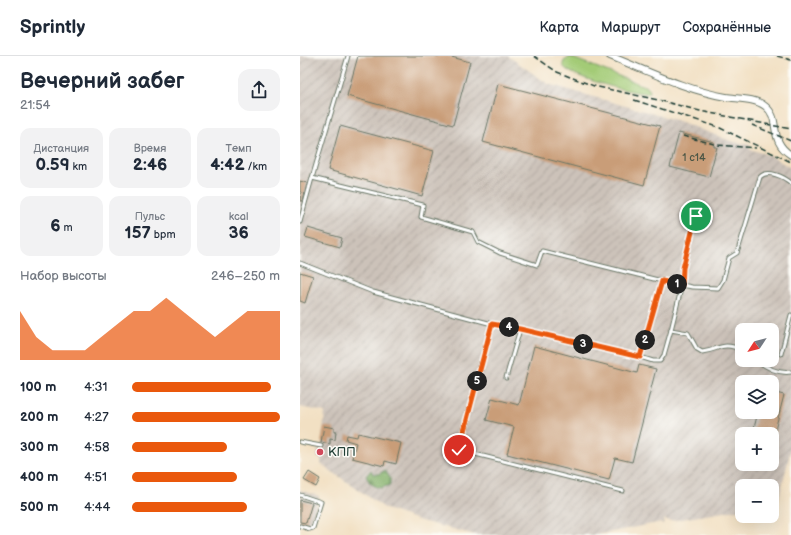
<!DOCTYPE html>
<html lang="ru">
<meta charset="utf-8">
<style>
:root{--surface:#fff;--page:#f2f2f3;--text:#1f2937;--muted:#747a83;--line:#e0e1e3;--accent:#ea580c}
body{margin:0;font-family:"Balsamiq Sans",sans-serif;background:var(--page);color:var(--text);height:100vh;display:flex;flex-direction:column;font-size:15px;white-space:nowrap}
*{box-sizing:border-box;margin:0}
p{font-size:13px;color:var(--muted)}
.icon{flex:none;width:22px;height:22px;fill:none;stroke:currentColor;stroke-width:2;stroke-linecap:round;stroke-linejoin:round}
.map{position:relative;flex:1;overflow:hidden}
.sheet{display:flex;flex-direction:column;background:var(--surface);width:300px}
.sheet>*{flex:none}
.needle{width:26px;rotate:234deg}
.controls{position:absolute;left:435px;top:267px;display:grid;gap:8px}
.controls a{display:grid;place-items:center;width:44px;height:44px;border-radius:8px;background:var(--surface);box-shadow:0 4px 16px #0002;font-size:20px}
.pin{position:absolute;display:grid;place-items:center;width:34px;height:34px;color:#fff;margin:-17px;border:2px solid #fff;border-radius:50%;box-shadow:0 1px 4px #0007}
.km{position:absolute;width:20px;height:20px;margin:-10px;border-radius:50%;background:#222;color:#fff;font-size:11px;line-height:20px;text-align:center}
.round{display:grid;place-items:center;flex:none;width:42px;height:42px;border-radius:12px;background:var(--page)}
.headline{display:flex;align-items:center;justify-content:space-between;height:68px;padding:0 20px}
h1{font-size:22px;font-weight:600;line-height:30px}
.metrics{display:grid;grid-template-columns:repeat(3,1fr);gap:6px;height:68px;padding:4px 20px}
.metrics div{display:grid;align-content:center;border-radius:10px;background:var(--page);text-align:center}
.metrics b{font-size:17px;font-weight:600}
.metrics small{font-size:11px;font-weight:400}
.metrics p{font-size:11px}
.chart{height:112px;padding:8px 20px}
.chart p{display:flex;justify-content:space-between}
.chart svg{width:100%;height:72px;margin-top:4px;fill:var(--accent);opacity:.7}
ul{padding:0 20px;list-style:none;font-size:13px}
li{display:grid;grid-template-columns:64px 48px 1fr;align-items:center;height:30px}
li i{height:10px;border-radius:5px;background:var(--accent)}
header{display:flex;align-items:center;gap:24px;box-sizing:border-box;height:56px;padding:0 20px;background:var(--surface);border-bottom:1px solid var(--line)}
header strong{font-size:19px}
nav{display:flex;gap:22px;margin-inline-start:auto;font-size:14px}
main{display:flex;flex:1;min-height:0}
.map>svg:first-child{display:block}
.industrial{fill:url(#industrial-furrows);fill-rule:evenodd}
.green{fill:#a3cb76;stroke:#618455}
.forest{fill:url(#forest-firs);stroke:#50764e}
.building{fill:#c99d78}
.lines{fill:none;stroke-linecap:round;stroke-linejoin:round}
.service-casing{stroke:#697666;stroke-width:5}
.minor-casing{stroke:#697666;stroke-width:8}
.service{stroke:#fff;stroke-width:3}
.minor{stroke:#fff;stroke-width:6}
.rail{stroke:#1f3d34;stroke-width:1.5;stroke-dasharray:6 3;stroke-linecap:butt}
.route-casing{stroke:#fff;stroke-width:8}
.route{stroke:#ea580c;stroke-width:5}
.poi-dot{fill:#d1495b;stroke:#fdfcf7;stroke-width:1.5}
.labels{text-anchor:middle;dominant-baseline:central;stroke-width:3;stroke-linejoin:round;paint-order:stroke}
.number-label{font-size:11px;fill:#4a5545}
.poi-label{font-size:13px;fill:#1f3d34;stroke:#fdfcf7;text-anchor:start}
</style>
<header>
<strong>Sprintly</strong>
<nav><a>Карта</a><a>Маршрут</a><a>Сохранённые</a></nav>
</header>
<main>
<section class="sheet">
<div class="headline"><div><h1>Вечерний забег</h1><p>21:54</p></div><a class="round"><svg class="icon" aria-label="share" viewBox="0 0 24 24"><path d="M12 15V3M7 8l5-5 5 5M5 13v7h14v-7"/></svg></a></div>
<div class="metrics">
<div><p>Дистанция</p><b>0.59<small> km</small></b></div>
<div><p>Время</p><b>2:46</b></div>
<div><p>Темп</p><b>4:42<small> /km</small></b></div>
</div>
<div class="metrics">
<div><b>6<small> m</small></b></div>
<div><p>Пульс</p><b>157<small> bpm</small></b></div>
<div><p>kcal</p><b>36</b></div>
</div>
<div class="chart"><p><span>Набор высоты</span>246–250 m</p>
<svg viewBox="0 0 160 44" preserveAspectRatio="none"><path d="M0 44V14L10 30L20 38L30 38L40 38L50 30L60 22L70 14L80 14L90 6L100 14L110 22L120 30L130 22L140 14L150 14L160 14V44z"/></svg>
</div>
<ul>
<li><b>100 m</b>4:31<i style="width:94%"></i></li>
<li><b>200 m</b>4:27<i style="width:100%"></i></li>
<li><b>300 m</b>4:58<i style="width:64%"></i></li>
<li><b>400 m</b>4:51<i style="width:71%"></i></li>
<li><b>500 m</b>4:44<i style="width:78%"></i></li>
</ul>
</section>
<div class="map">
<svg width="491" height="479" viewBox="0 0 491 479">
<defs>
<pattern id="industrial-furrows" width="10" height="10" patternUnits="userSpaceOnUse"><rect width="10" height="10" fill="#ccc2b9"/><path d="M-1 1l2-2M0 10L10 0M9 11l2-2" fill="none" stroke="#a59f97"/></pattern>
<pattern id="forest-firs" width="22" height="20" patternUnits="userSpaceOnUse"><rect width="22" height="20" fill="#82af67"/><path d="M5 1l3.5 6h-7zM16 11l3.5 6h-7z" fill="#6a9056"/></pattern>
</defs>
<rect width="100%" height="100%" fill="#fdfcf7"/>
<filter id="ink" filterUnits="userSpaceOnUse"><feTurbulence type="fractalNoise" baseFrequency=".025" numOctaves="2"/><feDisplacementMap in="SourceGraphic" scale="8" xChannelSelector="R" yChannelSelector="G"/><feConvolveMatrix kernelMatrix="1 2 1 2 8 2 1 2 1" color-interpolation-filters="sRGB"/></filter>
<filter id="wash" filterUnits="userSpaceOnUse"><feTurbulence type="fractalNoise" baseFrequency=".012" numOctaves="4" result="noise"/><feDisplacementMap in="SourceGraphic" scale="16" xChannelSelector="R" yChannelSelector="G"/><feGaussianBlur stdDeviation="0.9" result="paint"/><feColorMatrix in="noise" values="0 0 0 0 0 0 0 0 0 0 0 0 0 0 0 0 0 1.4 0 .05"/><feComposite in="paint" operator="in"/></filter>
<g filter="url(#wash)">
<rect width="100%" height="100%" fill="#f2e0c3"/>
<!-- industrial -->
<g class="industrial">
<path d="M 0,0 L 208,0 L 248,28 L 382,66 L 433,86 L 450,88 L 450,93 L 471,100 L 489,111 L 491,113 L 491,392 L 478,447 L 472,448 L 472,430 L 442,430 L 442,453 L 369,465 L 365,463 L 363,468 L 357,467 L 296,479 L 176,479 L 121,465 L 86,453 L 21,408 L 21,403 L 17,401 L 18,393 L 21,393 L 25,356 L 0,351 ZM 442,274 L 472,274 L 472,304 L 442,304 ZM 442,326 L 472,326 L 472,356 L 442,356 ZM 442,378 L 472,378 L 472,408 L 442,408 Z"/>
<polygon points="0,434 19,440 10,470 0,467"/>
</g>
<!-- green -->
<path class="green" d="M 270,1 L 347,31 L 350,35 L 349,37 C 337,39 270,21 264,11 C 262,9 263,8 264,5 Z"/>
<!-- forest -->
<polygon class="forest" points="71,414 73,418 79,418 85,414 90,422 90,429 81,432 77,431 70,427 66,420"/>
<g id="blocks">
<!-- building -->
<g class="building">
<polygon points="58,0 148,0 170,6 153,69 47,40"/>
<polygon points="198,28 360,70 344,129 183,86"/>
<polygon points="40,70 134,95 122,140 28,114"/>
<polygon points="379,77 414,86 414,91 417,91 409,121 370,111"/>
<polygon points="0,125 7,127 3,145 0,145 1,136 0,136"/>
<polygon points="8,172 42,182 40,191 5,181"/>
<polygon points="0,216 13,220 5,247 0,245"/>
<polygon points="234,290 337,317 339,309 356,313 332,406 315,402 309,424 207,398 214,371 186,364 192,342 219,349"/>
<polygon points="472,336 484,339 474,378 462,378 453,376 458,356 472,356"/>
<polygon points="24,370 34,372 34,376 36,376 35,384 30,383 30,388 21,386"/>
<polygon points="58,377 101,387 96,408 85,405 84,410 52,402 56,387 46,384 47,379 57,381"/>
<polygon points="9,416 20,423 16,431 4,424"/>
<polygon points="0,444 12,447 6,467 0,466"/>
</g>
</g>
</g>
<g filter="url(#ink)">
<use href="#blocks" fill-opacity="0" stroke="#697666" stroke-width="1"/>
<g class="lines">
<defs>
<g id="service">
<polyline points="12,122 48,0"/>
<path d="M 396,160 L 383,212 L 382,229 L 371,274 L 388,277 L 397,293 L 402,296 C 420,294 421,285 442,294"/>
<polyline points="0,166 12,122 123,149 121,161 173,176 178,186 200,197 237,209 242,195 362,225 340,301 220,273 192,268 73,236 0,207"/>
<path d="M 362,225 L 392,231 L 418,232 L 423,224 L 429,202 L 437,197 L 439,191 L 460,121 C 468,113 484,121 491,127"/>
<polyline points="192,268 159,394 323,435"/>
<polyline points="481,298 491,259"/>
<polyline points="340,301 353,305 360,305 364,299 371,274"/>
<path d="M 457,304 C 466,312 479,318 491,316"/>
<polyline points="206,322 220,273"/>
<polyline points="0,386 21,390"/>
<polyline points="0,439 21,446 13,472 10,473 0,470"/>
</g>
<path id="minor" d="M 310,0 C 348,15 386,34 426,41 C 437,43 455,42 465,50 C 482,63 467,84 491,99"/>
</defs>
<!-- service casing -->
<use href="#service" class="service-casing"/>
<!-- minor casing -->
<use href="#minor" class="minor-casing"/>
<!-- service -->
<use href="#service" class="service"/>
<!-- minor -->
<use href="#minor" class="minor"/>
<!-- rail -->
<g class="rail">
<polyline points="234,0 257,16 294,30 358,44 400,55 491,73"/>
<polyline points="477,0 491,4"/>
<polyline points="334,44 418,71 491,106"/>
<polyline points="452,69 491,85"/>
<polyline points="383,80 418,89 456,92"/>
</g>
</g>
</g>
<g class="lines" filter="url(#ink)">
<defs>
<polyline id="route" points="159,394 192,268 220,273 340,301 362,225 382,229 383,212 396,160"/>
</defs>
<!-- route casing -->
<use href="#route" class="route-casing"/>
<!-- route -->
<use href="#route" class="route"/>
</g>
<!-- markers -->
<circle class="poi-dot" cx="20" cy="396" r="4"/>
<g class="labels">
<!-- number labels -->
<g class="number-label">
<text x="394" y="101">1 с14</text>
</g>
<!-- poi labels -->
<g class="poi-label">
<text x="28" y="396">КПП</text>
</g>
</g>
</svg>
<div class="controls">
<a><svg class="needle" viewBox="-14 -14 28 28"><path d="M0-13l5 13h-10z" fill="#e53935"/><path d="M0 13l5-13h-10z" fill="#747a83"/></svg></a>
<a><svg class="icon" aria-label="layers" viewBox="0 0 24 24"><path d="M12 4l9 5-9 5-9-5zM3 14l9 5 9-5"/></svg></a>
<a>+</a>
<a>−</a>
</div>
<div class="pin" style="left:396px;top:160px;background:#1e9e55"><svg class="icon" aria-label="arrive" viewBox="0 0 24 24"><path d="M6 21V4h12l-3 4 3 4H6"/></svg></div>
<div class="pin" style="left:159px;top:394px;background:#d93025"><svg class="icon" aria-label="check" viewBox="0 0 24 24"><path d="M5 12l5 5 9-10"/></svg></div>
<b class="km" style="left:377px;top:228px">1</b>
<b class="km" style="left:345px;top:284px">2</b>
<b class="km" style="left:283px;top:288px">3</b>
<b class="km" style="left:209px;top:271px">4</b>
<b class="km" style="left:177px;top:325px">5</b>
</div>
</main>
